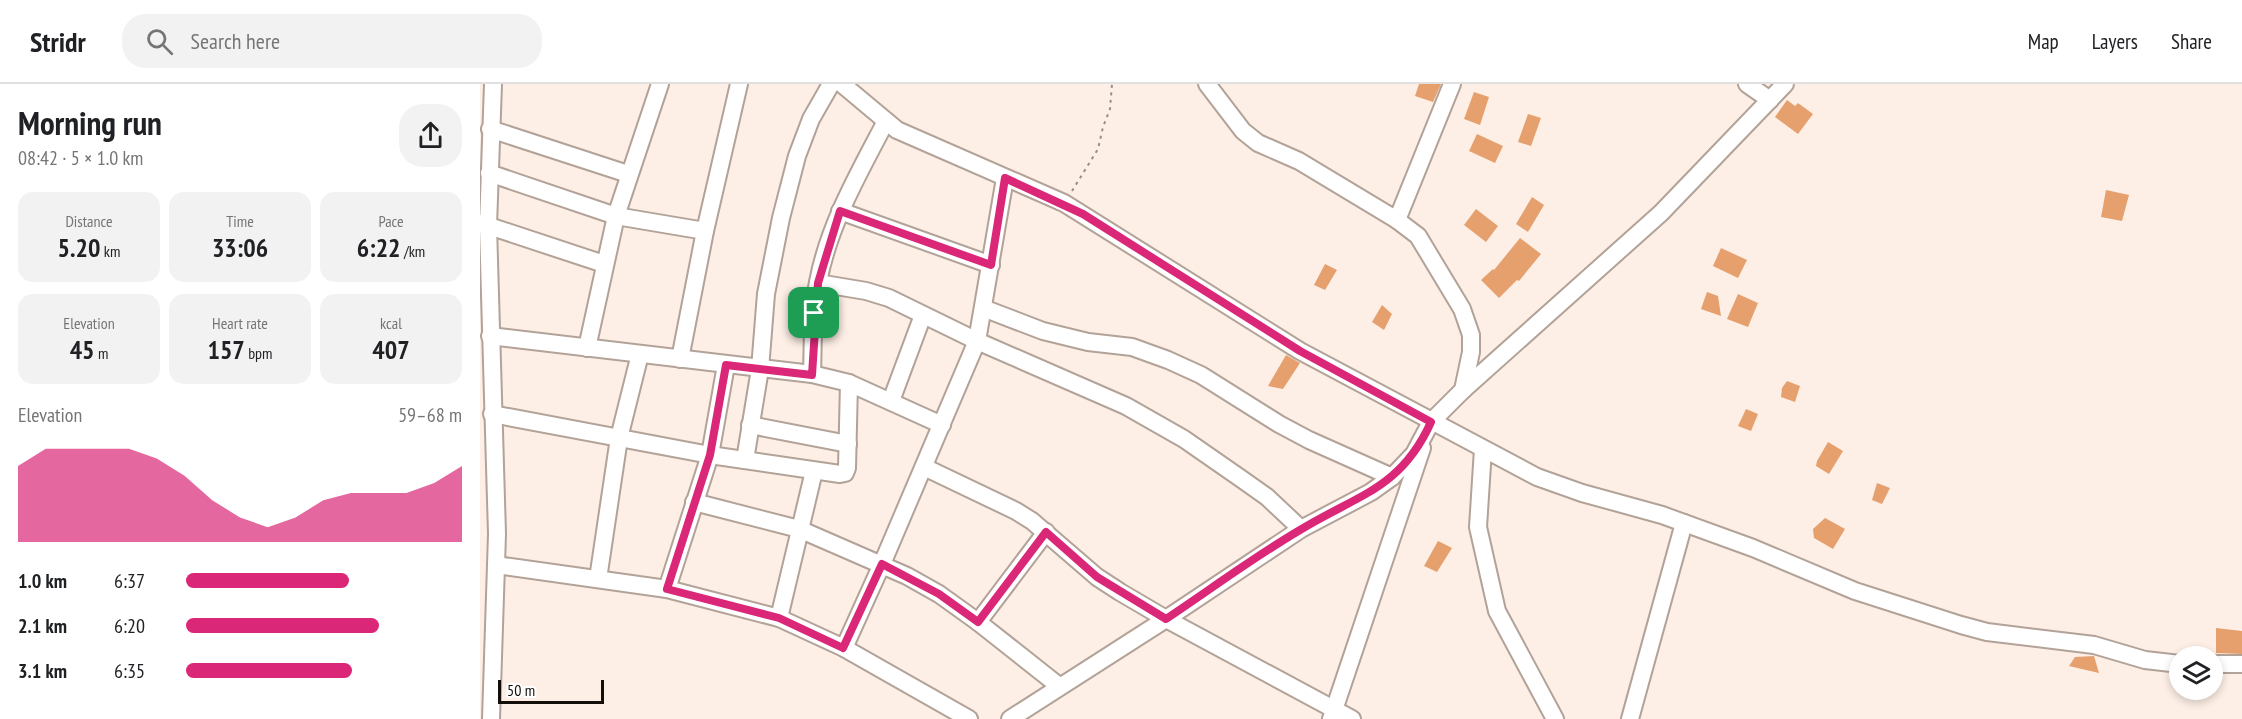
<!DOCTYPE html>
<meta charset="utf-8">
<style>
:root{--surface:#fff;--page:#f2f2f2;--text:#202124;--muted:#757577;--line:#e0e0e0;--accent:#db2777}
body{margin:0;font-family:"PT Sans Narrow",sans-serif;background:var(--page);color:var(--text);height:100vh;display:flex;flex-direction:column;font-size:22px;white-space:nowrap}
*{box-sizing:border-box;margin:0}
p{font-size:20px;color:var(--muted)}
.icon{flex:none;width:33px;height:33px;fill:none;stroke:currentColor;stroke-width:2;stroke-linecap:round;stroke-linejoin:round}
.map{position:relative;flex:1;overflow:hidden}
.details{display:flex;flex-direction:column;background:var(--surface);width:480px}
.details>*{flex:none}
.tools{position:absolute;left:1689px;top:562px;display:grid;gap:12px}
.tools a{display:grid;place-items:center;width:54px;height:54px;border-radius:50%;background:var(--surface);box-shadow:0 3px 9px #0003;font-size:30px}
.scale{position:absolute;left:18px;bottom:15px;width:106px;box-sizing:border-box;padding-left:6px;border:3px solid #130e0a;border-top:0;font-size:16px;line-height:21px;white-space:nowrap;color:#130e0a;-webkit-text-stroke:4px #fff;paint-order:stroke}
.pin{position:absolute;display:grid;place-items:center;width:51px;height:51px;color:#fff;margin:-26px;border-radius:12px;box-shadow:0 3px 9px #0006}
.round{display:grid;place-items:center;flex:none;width:63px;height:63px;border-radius:24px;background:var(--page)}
.summary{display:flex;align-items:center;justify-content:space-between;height:102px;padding:0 18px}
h1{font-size:33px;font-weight:800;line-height:45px}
.stats{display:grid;grid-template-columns:repeat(3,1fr);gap:9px;height:102px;padding:6px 18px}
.stats div{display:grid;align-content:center;border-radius:15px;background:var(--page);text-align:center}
.stats b{font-size:26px;font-weight:800}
.stats small{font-size:16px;font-weight:400}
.stats p{font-size:16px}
.chart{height:168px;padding:12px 18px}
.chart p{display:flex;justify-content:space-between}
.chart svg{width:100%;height:108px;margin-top:6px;fill:var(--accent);opacity:.7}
ul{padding:0 18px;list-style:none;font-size:20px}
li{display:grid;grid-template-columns:96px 72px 1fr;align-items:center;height:45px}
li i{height:15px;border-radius:8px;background:var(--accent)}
header{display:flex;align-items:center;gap:36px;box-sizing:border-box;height:84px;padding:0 30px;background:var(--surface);border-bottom:2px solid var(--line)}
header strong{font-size:28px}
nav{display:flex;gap:33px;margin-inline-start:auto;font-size:21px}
.search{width:420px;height:54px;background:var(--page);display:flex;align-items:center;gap:15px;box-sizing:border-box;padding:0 21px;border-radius:24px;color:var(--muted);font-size:22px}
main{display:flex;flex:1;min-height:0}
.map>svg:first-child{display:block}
.building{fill:#e5a06d}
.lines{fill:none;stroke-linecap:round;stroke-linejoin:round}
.minor-casing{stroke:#b2a297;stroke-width:20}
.path{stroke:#988e87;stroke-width:2;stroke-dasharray:3 4.5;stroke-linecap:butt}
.minor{stroke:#fff;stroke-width:16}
.route-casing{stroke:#fff;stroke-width:12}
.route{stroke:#db2777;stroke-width:8}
</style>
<header>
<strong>Stridr</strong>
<div class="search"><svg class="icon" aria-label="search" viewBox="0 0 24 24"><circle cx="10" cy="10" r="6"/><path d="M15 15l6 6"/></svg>Search here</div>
<nav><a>Map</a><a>Layers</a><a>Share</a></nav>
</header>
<main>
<section class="details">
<div class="summary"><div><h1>Morning run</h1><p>08:42 · 5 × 1.0 km</p></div><a class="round"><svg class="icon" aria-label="share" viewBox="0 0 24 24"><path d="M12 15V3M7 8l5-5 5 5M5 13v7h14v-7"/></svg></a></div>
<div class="stats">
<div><p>Distance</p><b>5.20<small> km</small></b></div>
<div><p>Time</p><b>33:06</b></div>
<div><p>Pace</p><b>6:22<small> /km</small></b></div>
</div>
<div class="stats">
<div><p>Elevation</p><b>45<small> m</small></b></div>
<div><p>Heart rate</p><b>157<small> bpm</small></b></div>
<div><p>kcal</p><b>407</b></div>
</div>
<div class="chart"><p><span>Elevation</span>59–68 m</p>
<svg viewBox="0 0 160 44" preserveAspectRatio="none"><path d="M0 44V13L10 6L20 6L30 6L40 6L50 10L60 17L70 27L80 34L90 38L100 34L110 27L120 24L130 24L140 24L150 20L160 13V44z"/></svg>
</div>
<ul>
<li><b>1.0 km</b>6:37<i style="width:59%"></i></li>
<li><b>2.1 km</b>6:20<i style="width:70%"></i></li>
<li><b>3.1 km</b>6:35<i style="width:60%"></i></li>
</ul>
</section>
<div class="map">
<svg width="1762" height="635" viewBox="0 0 1762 635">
<rect width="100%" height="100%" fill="#fdefe6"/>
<!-- building -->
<g class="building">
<polygon points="939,0 961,0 953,18 935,12"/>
<polygon points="994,8 1009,13 1000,41 984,35"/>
<polygon points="1307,16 1315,22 1318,19 1333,30 1318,50 1295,33"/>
<polygon points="1048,30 1061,34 1051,62 1038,58"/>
<polygon points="997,50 1023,62 1015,79 989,67"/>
<polygon points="1626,106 1649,111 1642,137 1621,133"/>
<polygon points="1052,113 1064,121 1048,148 1036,140"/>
<polygon points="996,125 1018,142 1006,158 984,141"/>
<polygon points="1040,154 1061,170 1039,197 1037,196 1019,214 1001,196 1013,185 1014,186"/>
<polygon points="1241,164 1267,176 1258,194 1233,182"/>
<polygon points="845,180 857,186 845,206 834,201"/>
<polygon points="1227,208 1238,212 1241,232 1221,225"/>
<polygon points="1258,210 1278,219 1268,243 1247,235"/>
<polygon points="902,221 912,230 904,246 892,238"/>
<polygon points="806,271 820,279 803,305 788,302"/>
<polygon points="1307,297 1320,302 1315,318 1301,313 1302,304"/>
<polygon points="1266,325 1278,330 1271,347 1258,342"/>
<polygon points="1348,358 1363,367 1349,390 1336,382 1337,377"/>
<polygon points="1397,399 1410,404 1402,420 1392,416"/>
<polygon points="1345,434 1365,445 1353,465 1334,454 1333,445"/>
<polygon points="958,457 972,464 957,488 944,482"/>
<polygon points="1736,544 1762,547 1762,570 1736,569"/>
<polygon points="1614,572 1619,589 1589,582 1595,573"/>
</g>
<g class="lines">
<defs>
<g id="minor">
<polyline points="362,0 417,46 584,119 820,267 1057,393 1102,409 1182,431 1273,464 1375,507 1481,541 1507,548 1614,561 1665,576 1700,580"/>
<polyline points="727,0 763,47 778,59 819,77 917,136 938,152 982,225 991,251 991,268 983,306"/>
<polyline points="1267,0 1290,16"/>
<polyline points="10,45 148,90"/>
<polyline points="9,89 136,132 225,147"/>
<polyline points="360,127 511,181"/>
<polyline points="917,136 972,0"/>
<polyline points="0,139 124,180"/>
<polyline points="338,199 386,207 409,214 497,257 646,322 704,355 763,396 787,413 821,445"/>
<polyline points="503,224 563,247 608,258 652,263 688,276 721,291 799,340 829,356 912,393"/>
<polyline points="10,252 332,290 369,299 462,341"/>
<polyline points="107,264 136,132 180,0"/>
<polyline points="200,275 225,147 259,0"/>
<path d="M 332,290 C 333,260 332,228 338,198 C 349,140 379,89 406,37"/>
<polyline points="411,317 443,231"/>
<polyline points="12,330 230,371 360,390 365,389 367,384 369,299"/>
<polyline points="270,341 368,360"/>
<polyline points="1003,365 998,443 1017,527 1075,635"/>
<polyline points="265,376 280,285 286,210 301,134 317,72 331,35 351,0"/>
<polyline points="444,383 536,427 552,437 617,493 640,508 686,535 872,635"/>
<polyline points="214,418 319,445 427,492 459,510 498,538 579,602"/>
<polyline points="16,481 187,505 299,534 364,564 489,635"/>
<polyline points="118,495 139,354 160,270"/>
<polyline points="187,505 230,371 246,281"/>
<polyline points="299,534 334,387"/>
<polyline points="498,538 566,448"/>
<polyline points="364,564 402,480 497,257 525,94"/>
<polyline points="1732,580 1762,580"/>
<polyline points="11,635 17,450 8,142 13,0"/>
<polyline points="530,635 686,535 821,445 891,408 912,393 934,370 951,338 983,306 1181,129 1305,0"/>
<polyline points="851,635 942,364"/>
<polyline points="1150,635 1204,439"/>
</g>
</defs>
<!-- minor casing -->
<use href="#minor" class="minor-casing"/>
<!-- path -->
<polyline class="path" points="592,107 618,65 623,43 630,25 632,0"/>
<!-- minor -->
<use href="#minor" class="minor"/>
</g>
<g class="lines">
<defs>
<path id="route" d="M 525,94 L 603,130 L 820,267 L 951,338 C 921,405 877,411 820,446 C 774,473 731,505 686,535 L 617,493 L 566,448 L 498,538 L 459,510 L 402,480 L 363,564 L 299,534 L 187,505 L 230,371 L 246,281 L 332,291 L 338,199 L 360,127 L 511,181 Z"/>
</defs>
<!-- route casing -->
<use href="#route" class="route-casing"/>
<!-- route -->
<use href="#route" class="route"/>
</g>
</svg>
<div class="tools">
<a><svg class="icon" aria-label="layers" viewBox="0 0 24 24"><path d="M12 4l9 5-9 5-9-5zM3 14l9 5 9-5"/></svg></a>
</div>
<div class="scale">50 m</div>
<div class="pin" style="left:334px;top:229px;background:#1e9e55"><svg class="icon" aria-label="arrive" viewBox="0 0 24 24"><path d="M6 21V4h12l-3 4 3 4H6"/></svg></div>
</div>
</main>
